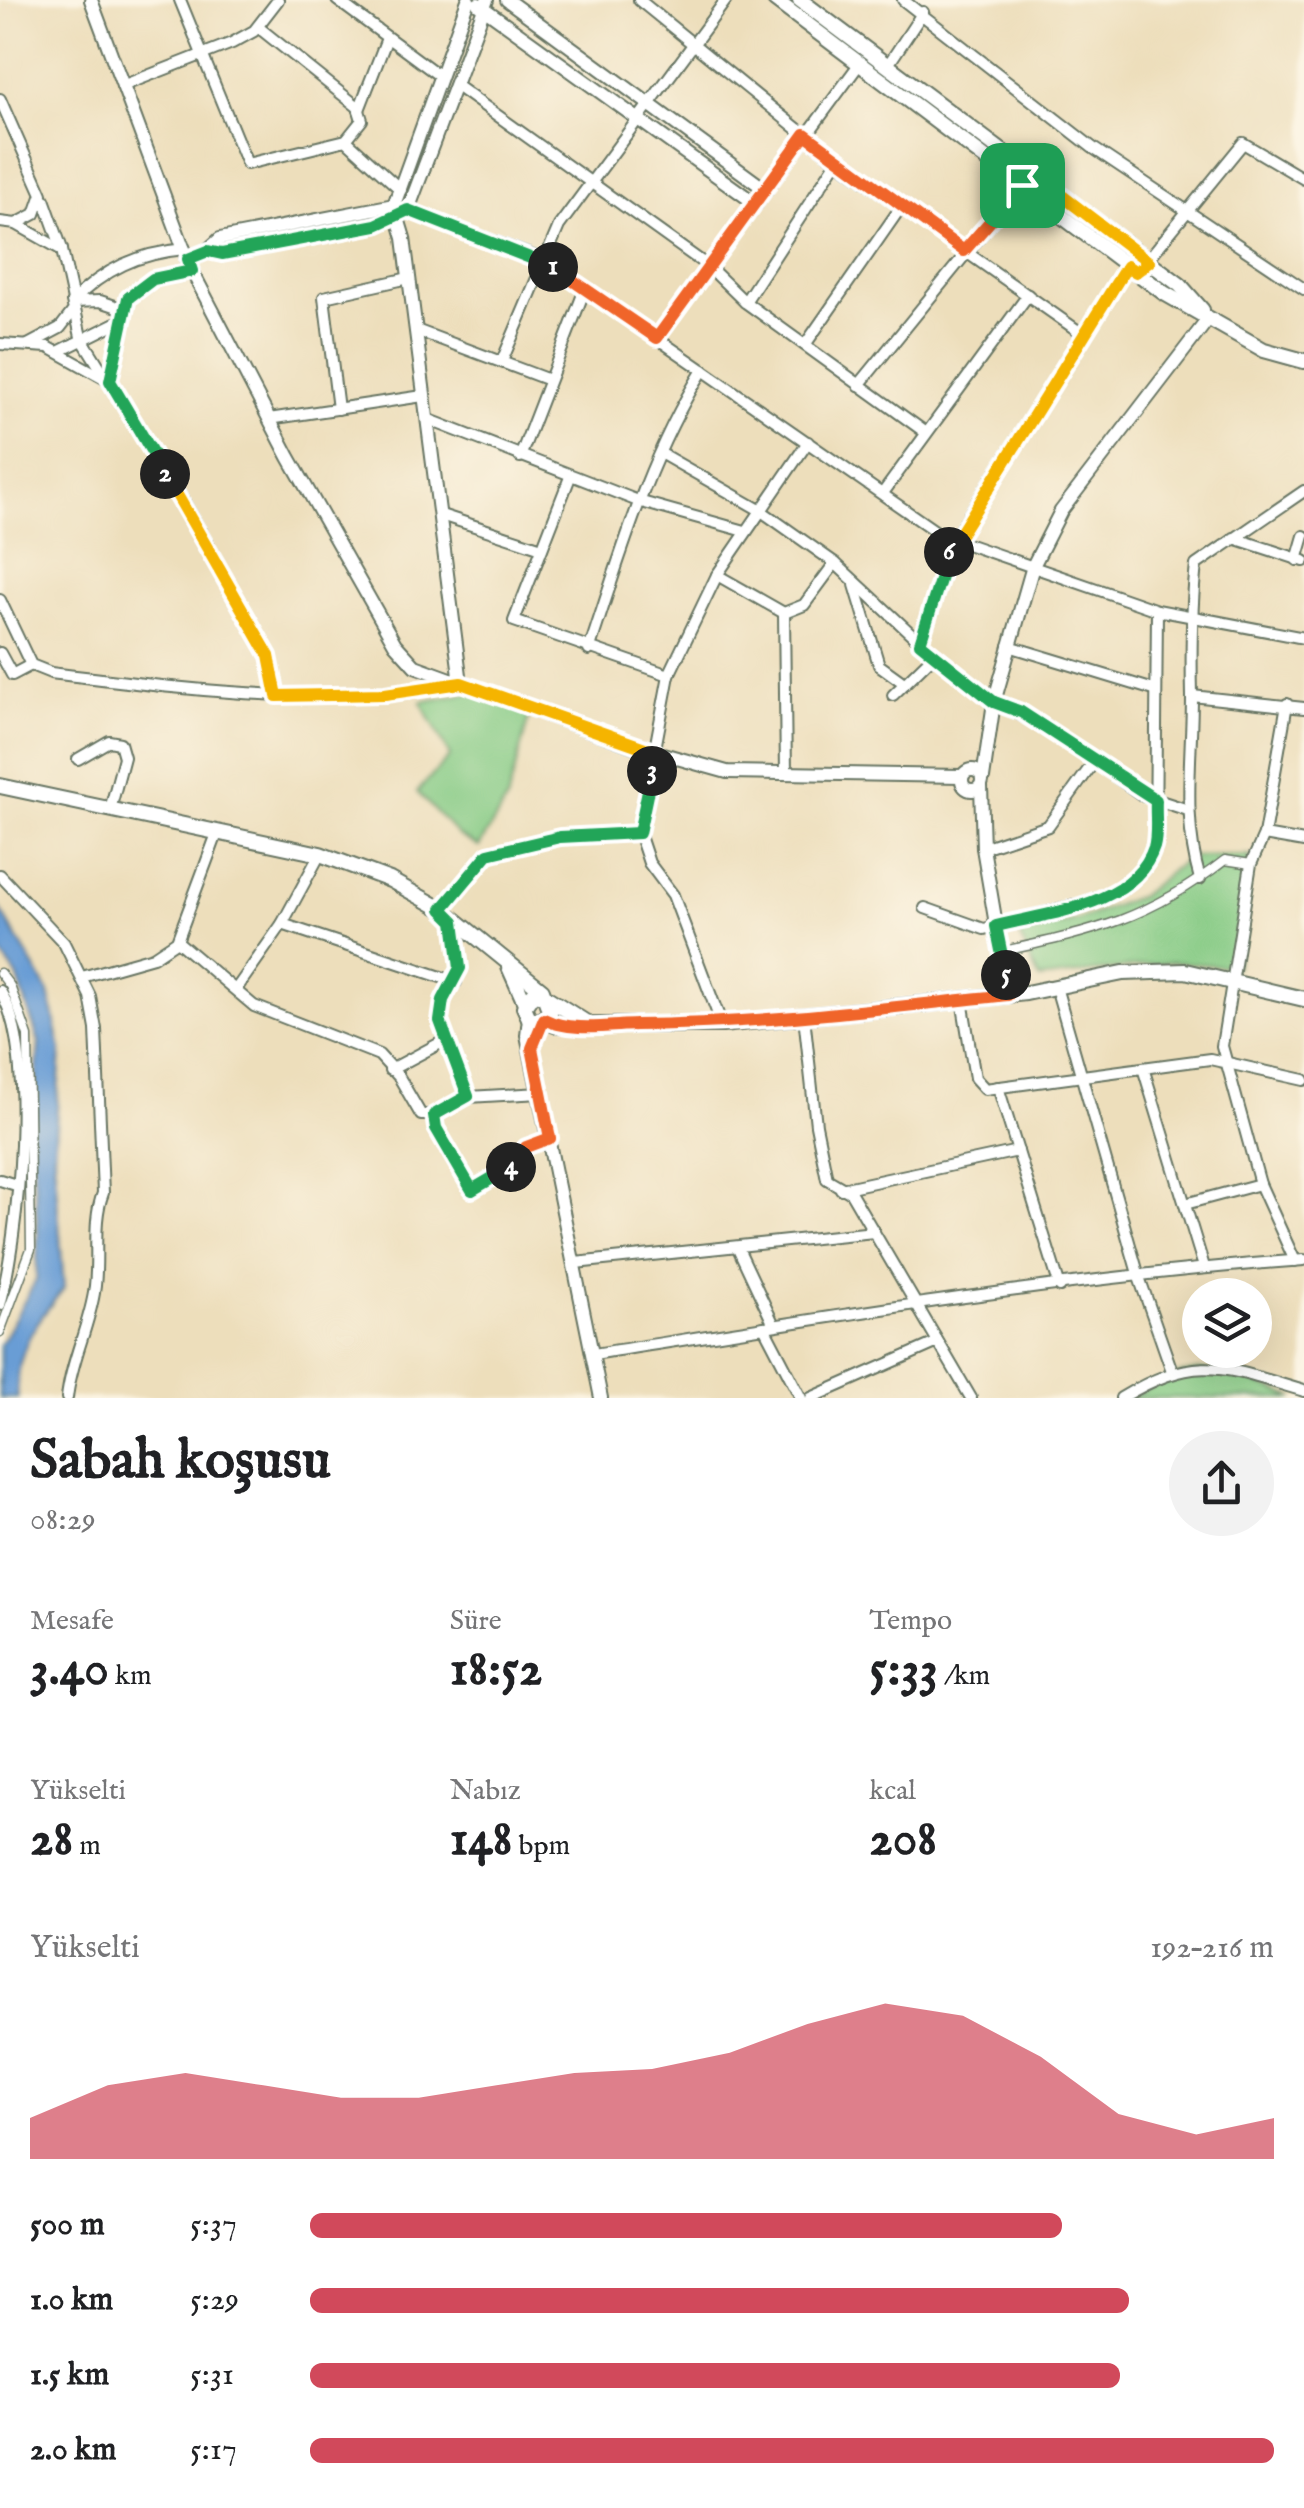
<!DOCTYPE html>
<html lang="tr">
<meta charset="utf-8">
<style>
:root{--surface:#fff;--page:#f2f2f2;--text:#202124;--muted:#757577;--accent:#d1495b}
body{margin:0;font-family:"IM FELL English",serif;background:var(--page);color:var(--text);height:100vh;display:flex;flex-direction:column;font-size:38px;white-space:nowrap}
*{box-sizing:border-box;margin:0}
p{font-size:32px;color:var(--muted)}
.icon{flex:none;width:55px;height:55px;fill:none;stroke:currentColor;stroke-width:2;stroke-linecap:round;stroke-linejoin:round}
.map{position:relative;height:1398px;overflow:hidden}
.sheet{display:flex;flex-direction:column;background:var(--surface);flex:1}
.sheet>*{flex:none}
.fabs{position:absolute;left:1182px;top:1278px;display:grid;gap:20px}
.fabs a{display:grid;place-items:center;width:90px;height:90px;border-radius:50%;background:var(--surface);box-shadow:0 10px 40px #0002;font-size:50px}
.pin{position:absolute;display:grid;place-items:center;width:85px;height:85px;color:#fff;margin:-42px;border-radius:20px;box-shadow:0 5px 15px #0006}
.km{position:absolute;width:50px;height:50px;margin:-25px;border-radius:50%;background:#222;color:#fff;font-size:28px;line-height:50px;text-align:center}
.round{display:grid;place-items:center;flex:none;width:105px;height:105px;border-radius:52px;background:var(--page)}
.overview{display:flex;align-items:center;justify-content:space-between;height:170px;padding:0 30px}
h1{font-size:55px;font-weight:800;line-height:75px}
.stats{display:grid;grid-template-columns:repeat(3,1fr);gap:15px;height:170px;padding:10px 30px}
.stats div{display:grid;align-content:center}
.stats b{font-size:50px;font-weight:800}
.stats small{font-size:28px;font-weight:400}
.stats p{font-size:28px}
.chart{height:280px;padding:20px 30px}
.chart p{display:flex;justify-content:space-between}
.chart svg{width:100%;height:180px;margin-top:10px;fill:var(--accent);opacity:.7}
ul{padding:0 30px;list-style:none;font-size:32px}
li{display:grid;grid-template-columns:160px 120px 1fr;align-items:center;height:75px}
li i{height:25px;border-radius:12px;background:var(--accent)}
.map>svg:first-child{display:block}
.green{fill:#85ca84;stroke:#52845c;stroke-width:2.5}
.water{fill:#699dd5;stroke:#446d84;stroke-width:2.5}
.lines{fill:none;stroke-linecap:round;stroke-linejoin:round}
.pedestrian-casing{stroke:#677563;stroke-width:11}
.minor-casing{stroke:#677563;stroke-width:14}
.tertiary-casing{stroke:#677563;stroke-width:16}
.secondary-casing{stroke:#677563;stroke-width:18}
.pedestrian{stroke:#fff;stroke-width:8}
.minor{stroke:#fff;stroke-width:10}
.tertiary{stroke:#fff;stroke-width:12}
.secondary{stroke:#fff;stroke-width:14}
.split-1-casing{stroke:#fff;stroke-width:20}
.split-2-casing{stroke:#fff;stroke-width:20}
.split-3-casing{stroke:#fff;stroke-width:20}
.split-4-casing{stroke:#fff;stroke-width:20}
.split-5-casing{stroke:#fff;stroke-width:20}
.split-6-casing{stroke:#fff;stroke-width:20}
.split-7-casing{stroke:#fff;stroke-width:20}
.split-1{stroke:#f0652b;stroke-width:12}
.split-2{stroke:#22a559;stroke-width:12}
.split-3{stroke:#f5b400;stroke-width:12}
.split-4{stroke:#22a559;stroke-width:12}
.split-5{stroke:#f0652b;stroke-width:12}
.split-6{stroke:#22a559;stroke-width:12}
.split-7{stroke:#f5b400;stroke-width:12}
</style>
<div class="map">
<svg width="1304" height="1398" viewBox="0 0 1304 1398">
<rect width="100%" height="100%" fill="#fcf5e5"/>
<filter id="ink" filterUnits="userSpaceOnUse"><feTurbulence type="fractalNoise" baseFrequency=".01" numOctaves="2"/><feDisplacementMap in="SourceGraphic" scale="20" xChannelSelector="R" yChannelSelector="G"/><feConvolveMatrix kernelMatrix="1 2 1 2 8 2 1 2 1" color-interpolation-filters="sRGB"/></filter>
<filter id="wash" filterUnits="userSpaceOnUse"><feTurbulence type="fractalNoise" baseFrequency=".0048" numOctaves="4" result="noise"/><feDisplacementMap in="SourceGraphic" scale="40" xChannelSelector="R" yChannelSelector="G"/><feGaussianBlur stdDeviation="2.25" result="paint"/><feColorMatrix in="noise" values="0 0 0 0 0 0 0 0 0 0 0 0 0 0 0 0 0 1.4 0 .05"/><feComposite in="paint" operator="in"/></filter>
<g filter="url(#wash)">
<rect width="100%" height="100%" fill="#eddebb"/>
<!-- green -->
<g class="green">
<polygon points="468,693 494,696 530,713 507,800 479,847 458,835 417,792 450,756 421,702"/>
<polygon points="1250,856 1236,967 1173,962 1039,979 1019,935 1078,920 1140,896 1189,857"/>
<polygon points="1202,1370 1246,1379 1295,1398 1128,1398 1179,1374"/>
</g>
<!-- water -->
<path class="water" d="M 0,908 L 49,993 L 61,1050 L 54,1156 L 64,1288 C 35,1324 14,1350 18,1398 L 0,1398 L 0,1345 L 36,1280 L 38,1234 L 31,1137 L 39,1042 L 17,976 L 0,952 Z"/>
</g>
<g filter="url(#ink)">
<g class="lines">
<defs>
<g id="pedestrian">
<path d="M 1004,951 C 1095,931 1149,919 1225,860 L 1251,864"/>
<polyline points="0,973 10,986 28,1036 31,1249 0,1332"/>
</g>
<g id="minor">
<polyline points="180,0 247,164 346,140 362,120 358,107 258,27"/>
<polyline points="337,0 441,77"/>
<polyline points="639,0 837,161 1084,335"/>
<polyline points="903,0 1093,148 1304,289"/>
<polyline points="888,65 923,12"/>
<polyline points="455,85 709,267 745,302 925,432"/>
<polyline points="122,86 232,43 254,31 278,0"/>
<polyline points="0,99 42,194 35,214 16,224"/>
<polyline points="359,110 387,38"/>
<polyline points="346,140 401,190"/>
<polyline points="44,199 62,249"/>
<polyline points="401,208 544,260 941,535 1157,610 1304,638"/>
<polyline points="0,222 16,224 62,250 81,337 186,506 269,656 277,695"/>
<polyline points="1137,273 1243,143 1304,179"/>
<polyline points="73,302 100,301 124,309"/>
<polyline points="745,302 837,161"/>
<polyline points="416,330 549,380"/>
<polyline points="657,338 860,63"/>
<polyline points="0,344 48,347 109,381"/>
<path d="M 28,345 L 60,328 L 74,310 L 72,302 C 104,269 139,253 185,249"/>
<polyline points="805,345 901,207"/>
<polyline points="58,352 124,319"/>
<polyline points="502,361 559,226 726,0"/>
<polyline points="111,380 128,298 153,279 192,271"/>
<polyline points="859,385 1025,181"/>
<polyline points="338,409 324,297 409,278"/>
<polyline points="269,419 423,396"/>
<polyline points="427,419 638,501 745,531"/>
<polyline points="660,453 760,510 835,563 934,655 994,702 1048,728 1142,795 1188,810"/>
<polyline points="520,457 585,289"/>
<polyline points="570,477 514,621 669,675"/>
<polyline points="883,493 1028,295"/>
<polyline points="441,515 542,548"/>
<polyline points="1234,538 1304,561"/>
<polyline points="1297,560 1304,536"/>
<polyline points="717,575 784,613 804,605 835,563"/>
<polyline points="855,585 879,665 904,683"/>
<path d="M 0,600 L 31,665 L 51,673 C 186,689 325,709 460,683"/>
<polyline points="784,613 786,774"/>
<polyline points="920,643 953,541 1127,265"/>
<polyline points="1009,646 1154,690"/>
<path d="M 589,650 C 621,553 649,456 703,370"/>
<polyline points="0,653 12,675 31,665"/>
<polyline points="893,695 934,655"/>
<polyline points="1192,696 1304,708"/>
<polyline points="1287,704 1264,835 1251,864 1222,1046 1260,1184 1295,1261"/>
<polyline points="78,759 109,741 120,743 124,757 111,806"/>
<polyline points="1264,835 1304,842"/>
<polyline points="983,848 1048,826 1094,762"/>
<path d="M 0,875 L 64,943 L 90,996 L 96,1029 L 103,1193 C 91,1224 100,1260 94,1293 C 88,1329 71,1361 67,1398"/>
<path d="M 1200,879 C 1182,818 1192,759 1192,696 C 1191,651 1191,610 1196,565 L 1304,491"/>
<polyline points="925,908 984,929 1085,903 1121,889 1143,869 1155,844 1157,610"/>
<polyline points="442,909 488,854 560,837 639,833"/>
<polyline points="455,921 460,968 443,1000 440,1021 468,1097"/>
<polyline points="282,924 456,982"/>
<polyline points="177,941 254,1006 379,1055 399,1077 421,1115 434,1115 468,1097 541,1093"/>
<polyline points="82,977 153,957 177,941 218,831"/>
<polyline points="1056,987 1139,1277 1172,1371"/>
<polyline points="237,988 282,924 320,854"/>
<path d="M 0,991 C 38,1049 18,1238 0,1305"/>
<polyline points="962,1000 975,1078 985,1089 1210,1059 1304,1080"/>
<polyline points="804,1016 816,1125 827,1179 851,1193 971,1398"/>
<polyline points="722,1025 673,895 649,863 639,833 669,675 717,575 808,442"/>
<polyline points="390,1070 446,1040"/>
<polyline points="1144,1071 1204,1267"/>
<polyline points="998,1087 1060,1287"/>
<polyline points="434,1115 436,1129 472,1190 510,1168 526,1147 550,1138"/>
<polyline points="0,1180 16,1185"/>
<polyline points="841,1189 1018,1151"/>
<polyline points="1185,1204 1260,1184"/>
<polyline points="738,1248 774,1325"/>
<polyline points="575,1263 874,1232"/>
<polyline points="764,1327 801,1398"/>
<path d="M 593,1354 C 829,1317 1066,1277 1304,1260"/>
<polyline points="811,1398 938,1342"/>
<path d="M 1121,1398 C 1198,1352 1223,1367 1304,1391"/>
</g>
<g id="tertiary">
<polyline points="91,0 192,271 289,457 395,644 415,666 634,746 727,772 962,776"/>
<polyline points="507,0 766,190"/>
<polyline points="478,4 756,204"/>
<polyline points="394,205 404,238 461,683"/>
<polyline points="207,251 222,254 376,225 408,210 487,0"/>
<polyline points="188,259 207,251 220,239 394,205 468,0"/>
<circle cx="972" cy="780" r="10"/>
<polyline points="983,778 994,702 1033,566 1061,511 1209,318"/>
<polyline points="981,786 983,848 1008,995"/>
<polyline points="529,1018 527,1035 601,1398"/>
</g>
<g id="secondary">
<polyline points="775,0 1164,293 1264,350 1304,361"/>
<polyline points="800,0 1180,285 1202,310"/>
<polyline points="0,786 320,854 390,880 442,909 542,990 550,1012 540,1021 529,1018 524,1007 533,994 545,996"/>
<polyline points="509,967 525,1003"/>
<polyline points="549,999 590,1025"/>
<polyline points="544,1019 555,1025 722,1025 1026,993 1123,973 1185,971 1304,999"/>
</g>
</defs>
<!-- pedestrian casing -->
<use href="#pedestrian" class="pedestrian-casing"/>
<!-- minor casing -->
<use href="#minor" class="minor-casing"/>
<!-- tertiary casing -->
<use href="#tertiary" class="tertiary-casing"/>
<!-- secondary casing -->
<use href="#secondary" class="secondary-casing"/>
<!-- pedestrian -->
<use href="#pedestrian" class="pedestrian"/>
<!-- minor -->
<use href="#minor" class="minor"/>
<!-- tertiary -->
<use href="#tertiary" class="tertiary"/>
<!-- secondary -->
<use href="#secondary" class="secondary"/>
</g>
</g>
<g class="lines" filter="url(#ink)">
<defs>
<polyline id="split-1" points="553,267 657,338 805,134 964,251 1022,185"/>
<polyline id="split-2" points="165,474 110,381 128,298 153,279 192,271 188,259 208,251 222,254 376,225 408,210 553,267"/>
<polyline id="split-3" points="165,474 269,656 277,696 385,694 461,683 656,752 652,771"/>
<polyline id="split-4" points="511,1167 472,1190 436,1128 434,1115 468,1096 440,1021 443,1000 460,968 454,921 442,909 488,854 560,837 639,833 652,771"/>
<path id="split-5" d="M 511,1167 L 526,1147 L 550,1138 L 532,1048 L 544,1019 C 569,1032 607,1026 635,1025 C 760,1024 884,1008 1008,995 L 1006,975"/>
<path id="split-6" d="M 949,552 L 920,643 L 994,702 L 1021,712 L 1156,800 C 1155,815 1158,833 1154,847 C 1135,906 1047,913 996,926 L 1006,975"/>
<polyline id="split-7" points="949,552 1127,266 1136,272 1149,262 1031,172 1022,185"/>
</defs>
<!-- split-1 casing -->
<use href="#split-1" class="split-1-casing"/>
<!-- split-2 casing -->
<use href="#split-2" class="split-2-casing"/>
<!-- split-3 casing -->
<use href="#split-3" class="split-3-casing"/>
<!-- split-4 casing -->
<use href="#split-4" class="split-4-casing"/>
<!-- split-5 casing -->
<use href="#split-5" class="split-5-casing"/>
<!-- split-6 casing -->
<use href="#split-6" class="split-6-casing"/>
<!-- split-7 casing -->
<use href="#split-7" class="split-7-casing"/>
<!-- split-1 -->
<use href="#split-1" class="split-1"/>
<!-- split-2 -->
<use href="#split-2" class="split-2"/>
<!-- split-3 -->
<use href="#split-3" class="split-3"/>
<!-- split-4 -->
<use href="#split-4" class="split-4"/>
<!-- split-5 -->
<use href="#split-5" class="split-5"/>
<!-- split-6 -->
<use href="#split-6" class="split-6"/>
<!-- split-7 -->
<use href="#split-7" class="split-7"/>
</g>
</svg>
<div class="fabs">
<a><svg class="icon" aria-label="layers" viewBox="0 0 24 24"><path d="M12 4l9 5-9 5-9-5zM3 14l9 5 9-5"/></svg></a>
</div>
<div class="pin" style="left:1022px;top:185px;background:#1e9e55"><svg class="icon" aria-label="arrive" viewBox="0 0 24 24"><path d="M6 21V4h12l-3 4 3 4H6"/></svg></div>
<b class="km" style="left:553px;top:267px">1</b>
<b class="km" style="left:165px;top:474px">2</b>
<b class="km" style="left:652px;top:771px">3</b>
<b class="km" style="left:511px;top:1167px">4</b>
<b class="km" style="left:1006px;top:975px">5</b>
<b class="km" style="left:949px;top:552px">6</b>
</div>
<section class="sheet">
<div class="overview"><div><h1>Sabah koşusu</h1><p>08:29</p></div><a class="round"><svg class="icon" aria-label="share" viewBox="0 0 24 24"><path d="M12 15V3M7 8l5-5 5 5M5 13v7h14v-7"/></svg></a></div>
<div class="stats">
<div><p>Mesafe</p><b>3.40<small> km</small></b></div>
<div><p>Süre</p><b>18:52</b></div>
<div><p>Tempo</p><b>5:33<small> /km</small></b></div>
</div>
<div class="stats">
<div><p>Yükselti</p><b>28<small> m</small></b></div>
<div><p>Nabız</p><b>148<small> bpm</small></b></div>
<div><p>kcal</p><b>208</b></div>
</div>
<div class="chart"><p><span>Yükselti</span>192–216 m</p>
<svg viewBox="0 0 160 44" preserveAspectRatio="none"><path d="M0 44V34L10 26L20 23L30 26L40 29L50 29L60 26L70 23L80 22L90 18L100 11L110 6L120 9L130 19L140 33L150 38L160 34V44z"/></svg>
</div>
<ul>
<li><b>500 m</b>5:37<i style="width:78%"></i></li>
<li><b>1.0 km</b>5:29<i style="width:85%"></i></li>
<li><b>1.5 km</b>5:31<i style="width:84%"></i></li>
<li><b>2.0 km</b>5:17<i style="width:100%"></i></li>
</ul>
</section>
